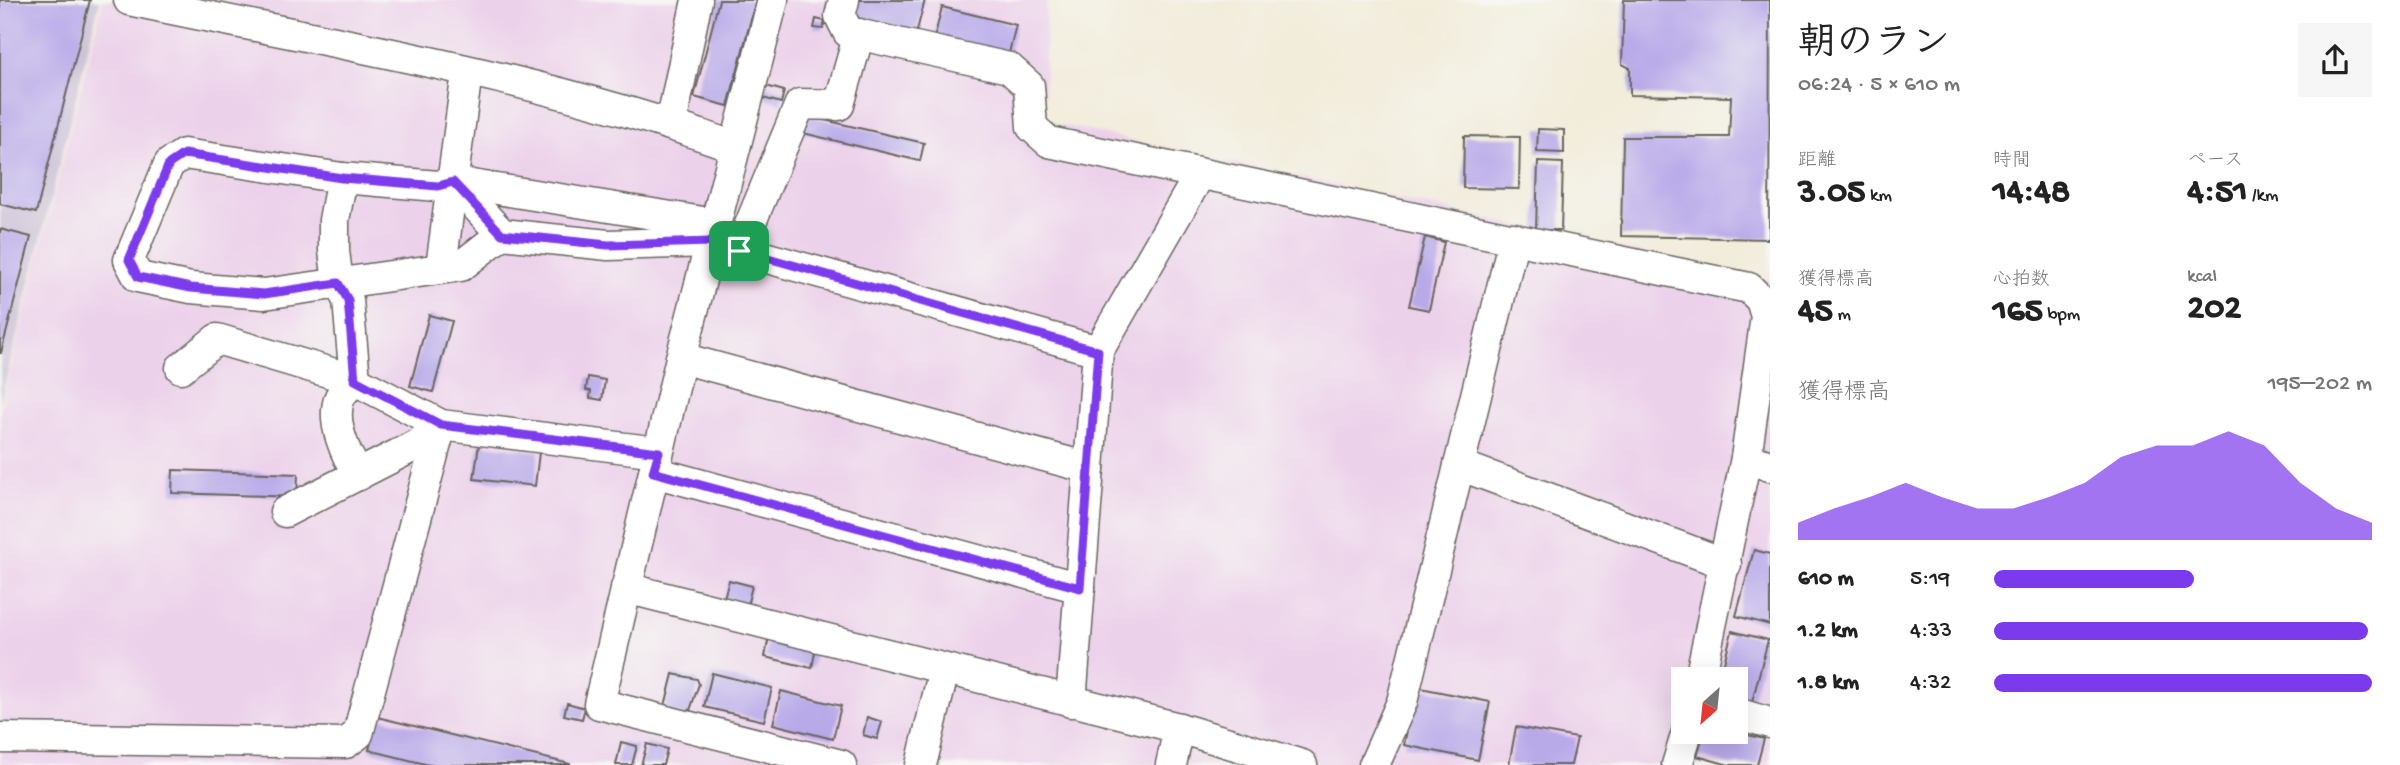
<!DOCTYPE html>
<html lang="ja">
<meta charset="utf-8">
<style>
:root{--surface:#fff;--page:#f6f6f6;--text:#222;--muted:#767676;--accent:#7c3aed}
body{margin:0;font-family:"Gochi Hand","Klee One",sans-serif;background:var(--page);color:var(--text);height:100vh;display:flex;flex-direction:column;font-size:26px;white-space:nowrap}
*{box-sizing:border-box;margin:0}
p{font-size:23px;color:var(--muted)}
.icon{flex:none;width:38px;height:38px;fill:none;stroke:currentColor;stroke-width:2;stroke-linecap:round;stroke-linejoin:round}
.map{position:relative;flex:1;overflow:hidden}
.details{display:flex;flex-direction:column;background:var(--surface);width:630px}
.details>*{flex:none}
.needle{width:46px;rotate:207deg}
.fabs{position:absolute;left:1671px;top:667px;display:grid;gap:14px}
.fabs a{display:grid;place-items:center;width:77px;height:77px;border-radius:0px;background:var(--surface);box-shadow:0 7px 28px #0002;font-size:35px}
.pin{position:absolute;display:grid;place-items:center;width:60px;height:60px;color:#fff;margin:-30px;border-radius:14px;box-shadow:0 4px 10px #0006}
.round{display:grid;place-items:center;flex:none;width:74px;height:74px;border-radius:0px;background:var(--page)}
.head{display:flex;align-items:center;justify-content:space-between;height:119px;padding:0 28px}
h1{font-size:38px;font-weight:700;line-height:52px}
.stats{display:grid;grid-template-columns:repeat(3,1fr);gap:10px;height:119px;padding:7px 28px}
.stats div{display:grid;align-content:center}
.stats b{font-size:35px;font-weight:700}
.stats small{font-size:19px;font-weight:400}
.stats p{font-size:19px}
.chart{height:196px;padding:14px 28px}
.chart p{display:flex;justify-content:space-between}
.chart svg{width:100%;height:126px;margin-top:7px;fill:var(--accent);opacity:.7}
ul{padding:0 28px;list-style:none;font-size:23px}
li{display:grid;grid-template-columns:112px 84px 1fr;align-items:center;height:52px}
li i{height:18px;border-radius:9px;background:var(--accent)}
main{display:flex;flex:1;min-height:0}
.map>svg:first-child{display:block}
.built{fill:#ecd1ea;fill-rule:evenodd}
.industrial{fill:#cbbfd5}
.building{fill:#b8a9e9}
.lines{fill:none;stroke-linecap:round;stroke-linejoin:round}
.minor-casing{stroke:#67655e;stroke-width:33}
.minor{stroke:#fff;stroke-width:30}
.route-casing{stroke:#fff;stroke-width:14}
.route{stroke:#7c3aed;stroke-width:9}
</style>
<main>
<div class="map">
<svg width="1770" height="765" viewBox="0 0 1770 765">
<rect width="100%" height="100%" fill="#f6f6f2"/>
<filter id="ink" filterUnits="userSpaceOnUse"><feTurbulence type="fractalNoise" baseFrequency=".0143" numOctaves="2"/><feDisplacementMap in="SourceGraphic" scale="14" xChannelSelector="R" yChannelSelector="G"/><feConvolveMatrix kernelMatrix="1 2 1 2 8 2 1 2 1" color-interpolation-filters="sRGB"/></filter>
<filter id="wash" filterUnits="userSpaceOnUse"><feTurbulence type="fractalNoise" baseFrequency=".00686" numOctaves="4" result="noise"/><feDisplacementMap in="SourceGraphic" scale="28" xChannelSelector="R" yChannelSelector="G"/><feGaussianBlur stdDeviation="1.57" result="paint"/><feColorMatrix in="noise" values="0 0 0 0 0 0 0 0 0 0 0 0 0 0 0 0 0 1.4 0 .05"/><feComposite in="paint" operator="in"/></filter>
<g filter="url(#wash)">
<rect width="100%" height="100%" fill="#f2ecda"/>
<!-- built -->
<path class="built" d="M 103,0 L 1046,0 L 1044,121 L 1770,281 L 1770,765 L 0,765 L 0,411 ZM 1684,679 L 1736,679 L 1736,732 L 1684,732 Z"/>
<!-- industrial -->
<polygon class="industrial" points="0,0 100,0 0,404"/>
<g id="blocks">
<!-- building -->
<g class="building">
<polygon points="0,0 90,0 36,213 0,204"/>
<polygon points="719,0 756,0 728,106 694,97"/>
<polygon points="859,0 925,0 916,34 854,19"/>
<polygon points="1624,0 1770,0 1769,239 1621,236 1623,137 1729,137 1731,97 1630,95 1630,68 1622,64"/>
<polygon points="942,7 1016,25 1008,57 934,39"/>
<polygon points="816,19 825,21 823,29 814,28"/>
<polygon points="766,86 784,91 781,103 763,98"/>
<polygon points="807,116 924,143 920,161 803,133"/>
<polygon points="1538,129 1564,130 1564,153 1537,152"/>
<polygon points="1464,136 1520,137 1519,189 1463,188"/>
<polygon points="1538,162 1563,163 1561,230 1536,230"/>
<polygon points="0,229 31,237 1,353 0,353"/>
<polygon points="1425,237 1444,242 1429,310 1409,306"/>
<polygon points="429,315 452,321 433,392 410,386"/>
<polygon points="588,377 605,380 602,400 590,398 591,391 586,390"/>
<polygon points="479,444 539,452 535,486 474,479"/>
<polygon points="173,470 298,474 297,497 172,493"/>
<polygon points="1754,550 1770,554 1770,625 1736,616"/>
<polygon points="729,580 752,586 746,610 722,605"/>
<polygon points="1732,631 1768,640 1752,702 1756,703 1754,709 1736,702 1736,679 1720,679"/>
<polygon points="769,636 816,647 812,668 765,657"/>
<polygon points="712,673 772,688 764,721 704,707"/>
<polygon points="673,674 697,679 699,684 688,716 664,710"/>
<polygon points="1416,687 1490,702 1478,760 1404,745"/>
<polygon points="781,691 841,706 833,739 773,724"/>
<polygon points="567,703 585,708 582,719 564,715"/>
<polygon points="377,717 570,764 570,765 429,765 369,750"/>
<polygon points="867,717 882,722 877,739 863,735"/>
<polygon points="1516,727 1577,738 1571,765 1509,765"/>
<polygon points="1704,732 1736,732 1764,739 1757,765 1729,765 1697,756"/>
<polygon points="621,742 637,746 632,765 616,765"/>
<polygon points="647,744 667,749 663,765 641,765"/>
</g>
</g>
</g>
<g filter="url(#ink)">
<use href="#blocks" fill-opacity="0" stroke="#67655e" stroke-width="2"/>
<g class="lines">
<defs>
<g id="minor">
<path d="M 129,0 C 331,43 540,76 735,147"/>
<polyline points="773,0 681,358 599,704 841,765"/>
<polyline points="844,0 840,16 848,32 1009,68 1029,86 1032,127 1049,142 1749,288 1761,300 1766,316 1746,458 1700,679"/>
<polyline points="671,124 697,0"/>
<path d="M 342,178 L 334,220 L 334,251 L 338,283 L 348,300 L 355,380 C 350,385 343,391 340,397 C 330,421 346,456 359,475"/>
<polyline points="453,182 502,234 608,245 711,242 1098,351"/>
<polyline points="502,234 461,266 264,294 191,288 138,277 129,260 169,164 184,154 342,178 438,186 453,182 715,224"/>
<polyline points="739,251 800,104 839,105 859,34"/>
<polyline points="441,267 465,87"/>
<polyline points="681,358 1089,468"/>
<polyline points="181,368 217,339 355,380 441,425 658,452"/>
<polyline points="1746,458 1770,466"/>
<polyline points="1459,465 1726,564"/>
<polyline points="654,472 1080,588"/>
<polyline points="626,588 1179,728 1302,765"/>
<polyline points="1071,702 1098,351 1200,174"/>
<polyline points="1736,713 1770,723"/>
<polyline points="0,738 346,743 358,734 441,425 420,443 285,512"/>
<polyline points="921,765 944,670"/>
<polyline points="1171,765 1179,728"/>
<polyline points="1374,765 1402,702 1514,238"/>
<polyline points="1677,765 1687,732"/>
</g>
</defs>
<!-- minor casing -->
<use href="#minor" class="minor-casing"/>
<!-- minor -->
<use href="#minor" class="minor"/>
</g>
</g>
<g class="lines" filter="url(#ink)">
<defs>
<polygon id="route" points="184,154 342,178 438,186 453,182 502,234 608,245 711,242 1098,351 1080,588 653,472 659,452 441,425 355,380 348,300 338,283 264,294 191,288 138,277 129,260 169,164"/>
</defs>
<!-- route casing -->
<use href="#route" class="route-casing"/>
<!-- route -->
<use href="#route" class="route"/>
</g>
</svg>
<div class="fabs">
<a><svg class="needle" viewBox="-14 -14 28 28"><path d="M0-13l5 13h-10z" fill="#e53935"/><path d="M0 13l5-13h-10z" fill="#767676"/></svg></a>
</div>
<div class="pin" style="left:739px;top:251px;background:#1e9e55"><svg class="icon" aria-label="arrive" viewBox="0 0 24 24"><path d="M6 21V4h12l-3 4 3 4H6"/></svg></div>
</div>
<section class="details">
<div class="head"><div><h1>朝のラン</h1><p>06:24 · 5 × 610 m</p></div><a class="round"><svg class="icon" aria-label="share" viewBox="0 0 24 24"><path d="M12 15V3M7 8l5-5 5 5M5 13v7h14v-7"/></svg></a></div>
<div class="stats">
<div><p>距離</p><b>3.05<small> km</small></b></div>
<div><p>時間</p><b>14:48</b></div>
<div><p>ペース</p><b>4:51<small> /km</small></b></div>
</div>
<div class="stats">
<div><p>獲得標高</p><b>45<small> m</small></b></div>
<div><p>心拍数</p><b>165<small> bpm</small></b></div>
<div><p>kcal</p><b>202</b></div>
</div>
<div class="chart"><p><span>獲得標高</span>195–202 m</p>
<svg viewBox="0 0 160 44" preserveAspectRatio="none"><path d="M0 44V38L10 33L20 29L30 24L40 29L50 33L60 33L70 29L80 24L90 15L100 11L110 11L120 6L130 11L140 24L150 33L160 38V44z"/></svg>
</div>
<ul>
<li><b>610 m</b>5:19<i style="width:53%"></i></li>
<li><b>1.2 km</b>4:33<i style="width:99%"></i></li>
<li><b>1.8 km</b>4:32<i style="width:100%"></i></li>
</ul>
</section>
</main>
